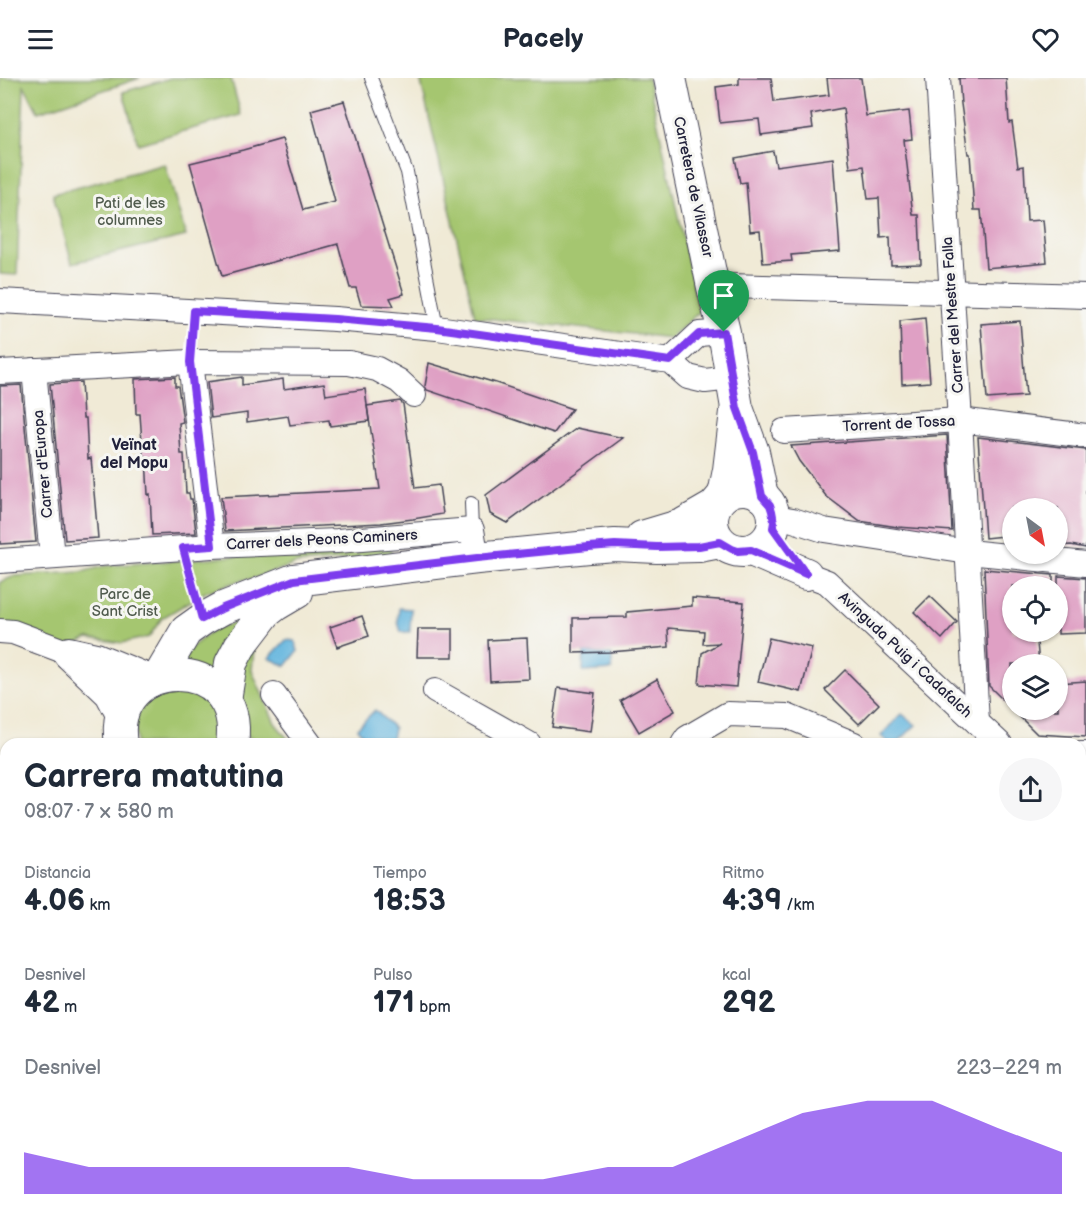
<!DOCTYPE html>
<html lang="es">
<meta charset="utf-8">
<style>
:root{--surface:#fff;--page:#f6f6f7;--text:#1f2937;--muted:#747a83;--accent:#7c3aed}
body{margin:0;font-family:"Balsamiq Sans",sans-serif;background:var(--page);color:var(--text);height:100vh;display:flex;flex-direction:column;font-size:22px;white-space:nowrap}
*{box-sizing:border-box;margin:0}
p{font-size:20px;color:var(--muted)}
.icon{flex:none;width:33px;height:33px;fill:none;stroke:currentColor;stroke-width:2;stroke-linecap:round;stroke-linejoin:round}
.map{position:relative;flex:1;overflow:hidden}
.panel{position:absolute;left:0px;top:660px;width:1086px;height:488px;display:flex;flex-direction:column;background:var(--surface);border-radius:18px 18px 0 0;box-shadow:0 2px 4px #0004}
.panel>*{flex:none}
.needle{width:39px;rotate:148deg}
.tools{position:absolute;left:1002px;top:420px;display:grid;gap:12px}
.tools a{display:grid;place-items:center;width:66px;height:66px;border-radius:50%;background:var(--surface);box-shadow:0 2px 4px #0004;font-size:30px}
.pin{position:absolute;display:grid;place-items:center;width:51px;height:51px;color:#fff;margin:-62px -26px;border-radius:50% 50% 50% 0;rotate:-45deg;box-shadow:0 0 6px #0007}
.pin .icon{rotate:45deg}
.round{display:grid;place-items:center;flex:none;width:63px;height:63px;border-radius:32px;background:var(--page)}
.head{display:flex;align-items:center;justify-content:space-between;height:102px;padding:0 24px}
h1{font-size:33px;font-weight:600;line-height:45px}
.figures{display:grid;grid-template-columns:repeat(3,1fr);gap:9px;height:102px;padding:6px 24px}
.figures div{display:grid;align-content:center}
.figures b{font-size:30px;font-weight:600}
.figures small{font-size:16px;font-weight:400}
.figures p{font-size:16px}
.chart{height:168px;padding:12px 24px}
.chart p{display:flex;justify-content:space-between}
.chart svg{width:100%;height:108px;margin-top:6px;fill:var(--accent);opacity:.7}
header{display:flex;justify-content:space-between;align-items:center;height:78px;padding:0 24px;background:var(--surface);font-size:27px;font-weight:600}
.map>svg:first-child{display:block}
.green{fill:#a5c66f;stroke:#647455;stroke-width:1.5}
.water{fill:#63b5de;stroke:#426c8c;stroke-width:1.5}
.building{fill:#dfa0c4}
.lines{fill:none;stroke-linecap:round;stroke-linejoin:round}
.service-casing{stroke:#414052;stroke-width:14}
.minor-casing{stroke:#414052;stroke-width:26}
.tertiary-casing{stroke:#414052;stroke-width:34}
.path{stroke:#414052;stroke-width:4;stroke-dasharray:4.5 4.5;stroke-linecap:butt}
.service{stroke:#fff;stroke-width:12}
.minor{stroke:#fff;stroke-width:24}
.tertiary{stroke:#fff;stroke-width:32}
.route-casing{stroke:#fff;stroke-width:12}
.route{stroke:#7c3aed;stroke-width:8}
.labels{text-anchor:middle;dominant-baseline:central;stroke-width:6;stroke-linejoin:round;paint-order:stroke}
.street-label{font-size:15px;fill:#22223b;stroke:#f6f6f2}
.park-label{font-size:15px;fill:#505b4d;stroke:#f6f6f2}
.neighbourhood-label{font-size:16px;font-weight:bold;fill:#22223b;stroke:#f6f6f2}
</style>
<header><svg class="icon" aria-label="menu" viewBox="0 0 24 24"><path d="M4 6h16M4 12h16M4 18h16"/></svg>Pacely<svg class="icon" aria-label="heart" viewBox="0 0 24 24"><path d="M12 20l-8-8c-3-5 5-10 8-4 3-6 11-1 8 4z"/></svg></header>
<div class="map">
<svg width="1086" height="1147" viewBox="0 0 1086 1147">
<rect width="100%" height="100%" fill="#f6f6f2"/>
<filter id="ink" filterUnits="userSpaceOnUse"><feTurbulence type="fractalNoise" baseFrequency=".0167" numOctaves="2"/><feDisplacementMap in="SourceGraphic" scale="12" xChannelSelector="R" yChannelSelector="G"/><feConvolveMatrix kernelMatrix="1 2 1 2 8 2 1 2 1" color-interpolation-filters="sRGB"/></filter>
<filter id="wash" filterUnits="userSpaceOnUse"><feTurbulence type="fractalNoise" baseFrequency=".008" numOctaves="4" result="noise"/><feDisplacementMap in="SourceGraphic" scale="24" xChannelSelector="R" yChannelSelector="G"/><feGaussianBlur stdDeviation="1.35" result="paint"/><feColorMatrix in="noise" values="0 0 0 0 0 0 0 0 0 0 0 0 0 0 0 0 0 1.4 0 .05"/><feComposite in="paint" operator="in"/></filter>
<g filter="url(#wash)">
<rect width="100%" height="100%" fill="#f0ead6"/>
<!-- green -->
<g class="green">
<polygon points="0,0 140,0 38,34 24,7 17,197 0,196"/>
<polygon points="171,0 231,0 241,37 138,66 123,14"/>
<polygon points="420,0 648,0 699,234 671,260 475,239"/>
<polygon points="165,86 186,158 72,185 53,116"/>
<polygon points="390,469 392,478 296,486 252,501 242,502 206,514 162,540 149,559 122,565 88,560 65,571 0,547 0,504 15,498 82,494 104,488 300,473"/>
<polygon points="240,542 249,543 221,606 182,589 188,572 212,553"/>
<polygon points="255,557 252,593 275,645 292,666 256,666 246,656 236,591"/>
<path d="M 162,611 L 200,616 L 216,636 L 216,666 L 136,666 C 133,632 136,632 162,611 Z"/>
<polygon points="854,1142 876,1142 882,1147 846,1147"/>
</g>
<!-- water -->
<g class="water">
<polygon points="399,530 411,531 410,554 401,554 398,544"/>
<polygon points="286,562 295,563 298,573 286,588 269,580"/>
<polygon points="584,574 612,577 612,592 583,594"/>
<polygon points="375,632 394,650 391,666 371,666 357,650"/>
<polygon points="902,636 916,647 896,666 890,666 881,658"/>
</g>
<g id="blocks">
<!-- building -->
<g class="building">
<polygon points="739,0 771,0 774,24 829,17 827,0 861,0 866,38 909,33 912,61 904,62 913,137 919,137 921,186 891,187 890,159 881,160 879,120 868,121 864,88 850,90 843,30 811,36 813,50 761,57 759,41 720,45 716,9 739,6"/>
<polygon points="959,0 1006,0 1009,45 1012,44 1018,89 1024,88 1027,143 1043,142 1047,184 986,190 981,132 974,132 970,76 968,76 961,26"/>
<polygon points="344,23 404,216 390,220 394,228 361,227 356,210 350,210 338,166 222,198 190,85 243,72 282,61 303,132 335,124 311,32"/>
<polygon points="773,73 776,88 833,80 840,173 791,177 792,183 763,185 760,152 750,153 746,104 740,105 735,80"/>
<polygon points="925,240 930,304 902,306 900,243"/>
<polygon points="1020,243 1026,318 987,321 981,246"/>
<polygon points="429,285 496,305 572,331 554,355 427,312 425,308"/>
<polygon points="175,299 175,308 178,308 183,344 179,345 181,376 184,376 186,415 189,415 190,421 192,421 196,455 152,457 150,416 148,417 146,378 143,378 140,336 136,336 135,301"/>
<polygon points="242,299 242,307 283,301 284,311 324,305 326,317 365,311 369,343 330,348 329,342 290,347 288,338 247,344 247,335 211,340 207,304"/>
<polygon points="81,304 83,340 86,340 88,381 91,380 98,460 65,462 50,306"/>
<polygon points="21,307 36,464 0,466 0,308"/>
<polygon points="400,323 403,326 415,410 439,407 443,436 413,441 381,445 225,453 221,419 380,411 367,328"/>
<polygon points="577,350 623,360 507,445 490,436 486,417"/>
<polygon points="947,357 952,453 898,449 859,443 826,418 799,383 791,368"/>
<polygon points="978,359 1086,372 1086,470 1071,467 1058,468 1058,430 1012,430 1012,457 985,460"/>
<polygon points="984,491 1053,497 1053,508 1012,508 1012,554 1036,554 1039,586 1012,586 1012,632 1058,632 1058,605 1086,603 1086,659 1037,656 989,608"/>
<polygon points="1058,498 1086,500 1086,555 1058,556"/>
<polygon points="930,518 957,544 942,561 914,534"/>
<polygon points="692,520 744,524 736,609 699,606 702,575 720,565 703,566 704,553 668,550 669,569 610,574 573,575 573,540 627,539 627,534 692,528"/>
<polygon points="362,538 369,558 337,569 330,549"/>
<polygon points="418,551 453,551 453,579 417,579"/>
<polygon points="527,560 529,601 490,603 488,562"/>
<polygon points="769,560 812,570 801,614 758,604"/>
<polygon points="845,592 879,626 859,646 825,612"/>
<polygon points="657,601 675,633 639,654 620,622"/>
<polygon points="558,610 595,615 590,654 552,649"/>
</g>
</g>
</g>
<g filter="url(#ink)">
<use href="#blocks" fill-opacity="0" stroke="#414052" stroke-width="1.5"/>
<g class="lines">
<defs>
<g id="service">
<polyline points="371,0 407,94 437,250"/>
<polyline points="471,425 472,452"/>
</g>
<g id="minor">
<polyline points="938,0 960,342 977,644"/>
<polyline points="713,209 730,208 1086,218"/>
<polyline points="0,223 335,241 437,250 670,283 688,299 705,303 731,300"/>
<polyline points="670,283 699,256 724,254"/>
<polyline points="190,284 212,468"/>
<polyline points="34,292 52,479"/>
<polyline points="0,294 190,284 349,285 377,291 399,303 414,317"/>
<polyline points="784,353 960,342 1086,358"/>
<polyline points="774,439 793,442 824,452 968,474 1086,486"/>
<polyline points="0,483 212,468 337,463 472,452 477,480"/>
<polyline points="806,496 827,504 1000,666"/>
<polyline points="0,553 13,554 69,575"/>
<polyline points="435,613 529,666"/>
<polyline points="274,617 310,666"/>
<polyline points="683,666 687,660 728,636 787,638 854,666"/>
<polyline points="1080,676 1086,676"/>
<polyline points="1080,742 1086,748"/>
<polyline points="1080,970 1086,965"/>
<polyline points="1080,994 1086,996"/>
<polyline points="745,1142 750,1147"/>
<polyline points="997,1142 1005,1147"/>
<polyline points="823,1147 831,1142"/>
</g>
<g id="tertiary">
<polyline points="670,0 713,209 724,254 737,330 753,374 762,418"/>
<circle cx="743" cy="442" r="31"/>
<polyline points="724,417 729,392 736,334"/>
<polyline points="642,459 682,447 715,428"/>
<polyline points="751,472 806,496"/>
<polyline points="69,575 96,581 150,603"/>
<polyline points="72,578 111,615 122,636"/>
<polyline points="159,599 186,553 203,541 223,530 294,502 477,480 589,469 615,467 657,469 699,468 720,464"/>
<polyline points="225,622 231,585 240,568 266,534 275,527 297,514"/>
<path d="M 121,666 C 106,576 246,572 232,666"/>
<polyline points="0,740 6,737"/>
<polyline points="713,1142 718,1147"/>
</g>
</defs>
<!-- service casing -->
<use href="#service" class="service-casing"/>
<!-- minor casing -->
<use href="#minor" class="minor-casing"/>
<!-- tertiary casing -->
<use href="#tertiary" class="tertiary-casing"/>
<!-- path -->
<g class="path">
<polyline points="188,490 196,517"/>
<polyline points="0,1120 6,1128"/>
<polyline points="17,1142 21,1147"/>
</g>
<!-- service -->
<use href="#service" class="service"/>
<!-- minor -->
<use href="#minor" class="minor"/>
<!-- tertiary -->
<use href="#tertiary" class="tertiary"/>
</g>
</g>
<g class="lines" filter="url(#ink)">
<defs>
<polygon id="route" points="194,233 335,241 437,250 670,283 699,256 724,254 737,330 753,374 762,418 770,427 772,433 774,444 773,450 806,496 751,472 738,473 732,471 720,464 699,468 657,469 615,467 589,469 477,480 294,502 223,530 202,541 183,470 212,468 190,284"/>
</defs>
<!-- route casing -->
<use href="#route" class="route-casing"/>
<!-- route -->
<use href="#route" class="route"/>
</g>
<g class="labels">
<!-- street labels -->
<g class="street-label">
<text transform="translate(693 109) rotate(78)">Carretera de Vilassar</text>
<text transform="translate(953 237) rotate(-94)">Carrer del Mestre Falla</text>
<text transform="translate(899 346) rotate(-3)">Torrent de Tossa</text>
<text transform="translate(43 386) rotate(-95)">Carrer d'Europa</text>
<text transform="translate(322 462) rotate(-3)">Carrer dels Peons Caminers</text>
<text transform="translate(905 577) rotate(43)">Avinguda Puig i Cadafalch</text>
</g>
<!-- park labels -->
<g class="park-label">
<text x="130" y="125">Pati de les<tspan x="130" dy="17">columnes</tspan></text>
<text x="125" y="516">Parc de<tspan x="125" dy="17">Sant Crist</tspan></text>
</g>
<!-- neighbourhood labels -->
<g class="neighbourhood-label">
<text x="134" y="367">Veïnat<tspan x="134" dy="18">del Mopu</tspan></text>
</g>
</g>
</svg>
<div class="tools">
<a><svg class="needle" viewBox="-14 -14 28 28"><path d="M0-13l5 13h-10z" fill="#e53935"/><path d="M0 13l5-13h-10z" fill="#747a83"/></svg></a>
<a><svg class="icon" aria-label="locate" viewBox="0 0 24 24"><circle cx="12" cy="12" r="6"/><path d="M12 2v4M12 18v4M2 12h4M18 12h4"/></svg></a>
<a><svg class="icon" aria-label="layers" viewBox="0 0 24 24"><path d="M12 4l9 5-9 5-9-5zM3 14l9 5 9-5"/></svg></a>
</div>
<div class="pin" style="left:724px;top:254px;background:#1e9e55"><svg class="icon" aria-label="arrive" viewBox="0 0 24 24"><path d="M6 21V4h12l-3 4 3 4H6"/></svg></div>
<section class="panel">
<div class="head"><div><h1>Carrera matutina</h1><p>08:07 · 7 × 580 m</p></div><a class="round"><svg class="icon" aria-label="share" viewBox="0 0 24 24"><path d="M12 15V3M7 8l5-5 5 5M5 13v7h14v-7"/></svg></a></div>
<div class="figures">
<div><p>Distancia</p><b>4.06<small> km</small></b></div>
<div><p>Tiempo</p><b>18:53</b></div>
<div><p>Ritmo</p><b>4:39<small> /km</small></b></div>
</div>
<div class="figures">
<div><p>Desnivel</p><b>42<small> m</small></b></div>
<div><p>Pulso</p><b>171<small> bpm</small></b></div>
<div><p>kcal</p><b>292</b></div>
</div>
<div class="chart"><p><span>Desnivel</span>223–229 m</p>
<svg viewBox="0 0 160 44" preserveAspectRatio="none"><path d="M0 44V27L10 33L20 33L30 33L40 33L50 33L60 38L70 38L80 38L90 33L100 33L110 22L120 11L130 6L140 6L150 17L160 27V44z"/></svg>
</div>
</section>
</div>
